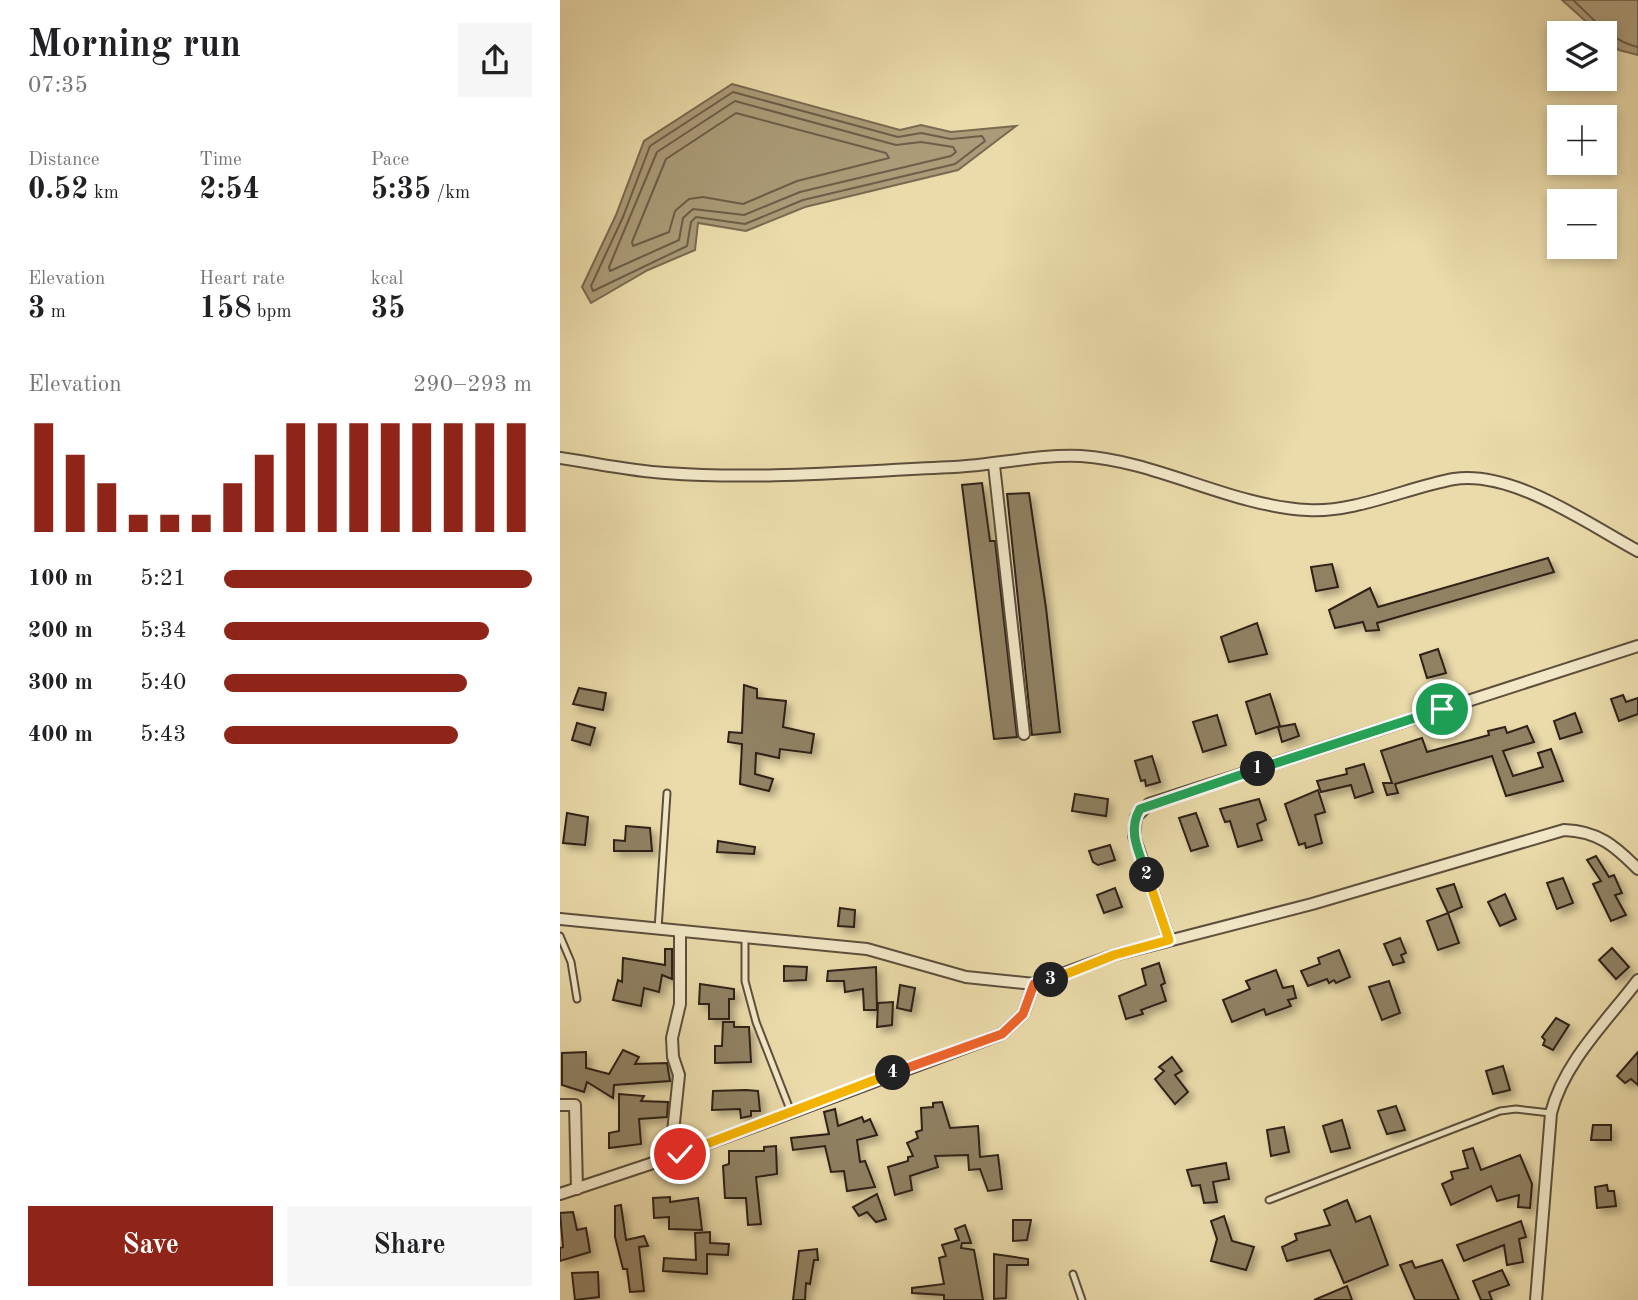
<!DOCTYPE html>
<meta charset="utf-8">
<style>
:root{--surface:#fff;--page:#f6f6f6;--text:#202124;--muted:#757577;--accent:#8f2418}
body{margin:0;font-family:"Old Standard TT",serif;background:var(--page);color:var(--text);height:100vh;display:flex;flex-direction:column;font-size:26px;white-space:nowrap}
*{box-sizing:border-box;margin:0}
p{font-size:23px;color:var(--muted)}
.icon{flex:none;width:38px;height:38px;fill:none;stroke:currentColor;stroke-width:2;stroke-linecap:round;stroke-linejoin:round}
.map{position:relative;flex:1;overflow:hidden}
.drawer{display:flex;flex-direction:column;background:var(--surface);width:560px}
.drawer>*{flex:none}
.fabs{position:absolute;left:987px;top:21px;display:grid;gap:14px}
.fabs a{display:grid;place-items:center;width:70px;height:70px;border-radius:0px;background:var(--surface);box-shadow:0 4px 10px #0003;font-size:35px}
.pin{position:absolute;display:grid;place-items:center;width:60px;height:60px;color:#fff;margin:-30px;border:4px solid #fff;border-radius:50%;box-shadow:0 2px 7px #0007}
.km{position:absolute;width:35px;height:35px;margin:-18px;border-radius:50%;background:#222;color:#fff;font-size:19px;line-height:35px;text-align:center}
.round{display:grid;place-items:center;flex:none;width:74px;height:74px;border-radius:0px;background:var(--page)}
.headline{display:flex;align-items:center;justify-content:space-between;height:119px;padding:0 28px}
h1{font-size:38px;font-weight:700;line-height:52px}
.figures{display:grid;grid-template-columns:repeat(3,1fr);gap:10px;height:119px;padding:7px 28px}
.figures div{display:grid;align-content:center}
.figures b{font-size:30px;font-weight:700}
.figures small{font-size:19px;font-weight:400}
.figures p{font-size:19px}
.chart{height:196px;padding:14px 28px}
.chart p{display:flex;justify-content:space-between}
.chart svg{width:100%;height:126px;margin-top:7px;stroke:var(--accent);stroke-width:6}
.button{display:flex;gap:14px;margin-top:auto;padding:14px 28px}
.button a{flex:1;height:80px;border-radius:0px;background:var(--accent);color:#fff;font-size:28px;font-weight:700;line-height:80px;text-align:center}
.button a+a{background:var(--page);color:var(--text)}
ul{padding:0 28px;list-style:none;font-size:23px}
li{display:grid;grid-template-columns:112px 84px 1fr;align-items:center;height:52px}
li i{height:18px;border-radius:9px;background:var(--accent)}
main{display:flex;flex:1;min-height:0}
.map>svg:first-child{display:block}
.water{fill:#ab9b78;stroke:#796a51;stroke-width:2}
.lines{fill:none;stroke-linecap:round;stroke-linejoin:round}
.shore{stroke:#6c5e48;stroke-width:2}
.building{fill:#908163;stroke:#2e2017;stroke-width:2;filter:url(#shadow)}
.lane-casing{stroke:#5d4f3c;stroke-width:9}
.street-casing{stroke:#5d4f3c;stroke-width:14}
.lane{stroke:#f2e8c8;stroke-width:5}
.street{stroke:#f2e8c8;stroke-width:10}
.split-1-casing{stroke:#fff;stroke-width:14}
.split-2-casing{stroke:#fff;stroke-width:14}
.split-3-casing{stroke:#fff;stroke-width:14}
.split-4-casing{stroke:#fff;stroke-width:14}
.split-5-casing{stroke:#fff;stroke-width:14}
.split-1{stroke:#22a559;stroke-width:9}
.split-2{stroke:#22a559;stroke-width:9}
.split-3{stroke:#f5b400;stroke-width:9}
.split-4{stroke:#f0652b;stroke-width:9}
.split-5{stroke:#f5b400;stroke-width:9}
</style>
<main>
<section class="drawer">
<div class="headline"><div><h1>Morning run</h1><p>07:35</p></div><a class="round"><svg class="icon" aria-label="share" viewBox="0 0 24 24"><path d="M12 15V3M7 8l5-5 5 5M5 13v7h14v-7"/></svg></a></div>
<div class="figures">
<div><p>Distance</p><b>0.52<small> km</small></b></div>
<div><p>Time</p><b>2:54</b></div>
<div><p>Pace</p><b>5:35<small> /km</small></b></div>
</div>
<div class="figures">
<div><p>Elevation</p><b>3<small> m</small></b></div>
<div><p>Heart rate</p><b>158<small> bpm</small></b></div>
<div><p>kcal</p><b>35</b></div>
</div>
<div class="chart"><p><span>Elevation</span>290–293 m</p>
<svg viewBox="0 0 160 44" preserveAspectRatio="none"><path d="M5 44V6M15 44V17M25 44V27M35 44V38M45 44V38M55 44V38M65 44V27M75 44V17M85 44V6M95 44V6M105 44V6M115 44V6M125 44V6M135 44V6M145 44V6M155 44V6"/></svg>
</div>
<ul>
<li><b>100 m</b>5:21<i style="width:100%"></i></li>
<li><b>200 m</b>5:34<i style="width:86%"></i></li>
<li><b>300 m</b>5:40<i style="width:79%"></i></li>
<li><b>400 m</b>5:43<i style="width:76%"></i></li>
</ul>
<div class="button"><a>Save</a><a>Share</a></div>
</section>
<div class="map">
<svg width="1078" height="1300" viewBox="0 0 1078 1300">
<defs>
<filter id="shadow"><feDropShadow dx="5" dy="5" stdDeviation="3.5" flood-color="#0004"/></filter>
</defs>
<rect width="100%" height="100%" fill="#ebdbaa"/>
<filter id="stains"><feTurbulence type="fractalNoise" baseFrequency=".00286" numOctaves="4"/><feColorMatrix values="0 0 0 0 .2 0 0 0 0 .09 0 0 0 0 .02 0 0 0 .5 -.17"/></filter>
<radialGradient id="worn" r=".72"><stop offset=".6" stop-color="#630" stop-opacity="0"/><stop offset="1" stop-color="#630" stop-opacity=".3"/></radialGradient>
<!-- water -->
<g class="water">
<polygon points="1002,0 1078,0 1078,55 1059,50 1045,38 1045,33 1039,33"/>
<polygon points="172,84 340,130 361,125 391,132 456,126 398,170 245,207 186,231 138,223 135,250 88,270 31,303 22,287 56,215 84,141"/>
</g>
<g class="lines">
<!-- shore -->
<g class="shore">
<path d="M 1013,0 C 1034,19 1050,41 1078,47"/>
<polygon points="173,92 338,137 361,133 391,139 422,136 425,141 395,164 243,200 185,224 136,217 131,222 127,246 33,291 31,286 63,217 90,146"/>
<polygon points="175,101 336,145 361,142 393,147 396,152 391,156 240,192 184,215 133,209 123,218 119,240 50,271 49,267 97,152"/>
<polygon points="176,113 326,153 329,158 237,181 183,204 143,197 129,199 115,211 109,232 73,246 72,242 106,159"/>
</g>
</g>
<!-- building -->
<g class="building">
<polygon points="422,483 430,541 435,541 457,737 434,739 402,485"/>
<polygon points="469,493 486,608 500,732 472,735 447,494"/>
<polygon points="988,558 994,572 817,623 819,630 806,631 803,622 775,628 769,610 810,588 818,607"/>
<polygon points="772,564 778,587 756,591 751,567"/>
<polygon points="697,623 707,654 669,662 661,637"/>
<polygon points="878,649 886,673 867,678 860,655"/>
<polygon points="184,685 197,689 197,698 226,701 223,727 254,734 251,753 220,749 219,758 196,753 195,774 213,779 209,791 180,784 182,744 168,742 169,732 182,733"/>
<polygon points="19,688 46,693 43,710 13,704"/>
<polygon points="710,694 720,726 696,734 686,702"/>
<polygon points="1063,695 1066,702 1078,698 1078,714 1059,721 1051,699"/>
<polygon points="1015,713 1022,732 1000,739 994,721"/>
<polygon points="657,715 666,745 643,752 633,722"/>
<polygon points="17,723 35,728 30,745 12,740"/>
<polygon points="735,724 739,736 722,742 718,727"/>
<polygon points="967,726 974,742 943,751 953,776 983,767 978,753 991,749 1003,781 946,796 932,756 835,784 838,793 827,795 823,783 832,783 821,751 862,738 867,752 929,735 928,731 945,727 947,733"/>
<polygon points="592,756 600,782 586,786 585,780 581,781 575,761"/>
<polygon points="804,764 813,792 795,798 791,785 761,792 757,781 787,774 786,769"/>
<polygon points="758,790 765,812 755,815 762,843 746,848 745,843 739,845 725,804"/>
<polygon points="515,794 548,799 546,816 512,811"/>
<polygon points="699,799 706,820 697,824 702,840 678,847 670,821 665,822 660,809"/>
<polygon points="7,813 28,817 25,845 3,843"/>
<polygon points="636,813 648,846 631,851 619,818"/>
<polygon points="66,826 90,828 92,851 54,851 54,840 65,841"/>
<polygon points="158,841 195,847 194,854 157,852"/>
<polygon points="550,845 555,860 538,865 533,862 529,851"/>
<polygon points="1036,856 1049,877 1054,875 1062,893 1055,895 1066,915 1051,921 1033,884 1041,881 1027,860"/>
<polygon points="1003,878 1013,903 997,909 987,883"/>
<polygon points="894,884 902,907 888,913 877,889"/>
<polygon points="555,888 562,907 544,913 537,895"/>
<polygon points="945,894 956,919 940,926 928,902"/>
<polygon points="280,908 295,910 294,927 278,926"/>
<polygon points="888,913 899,943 878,950 867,921"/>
<polygon points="840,938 846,953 841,955 844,962 833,965 824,944"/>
<polygon points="1052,948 1069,967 1056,979 1039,960"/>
<polygon points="105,949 112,949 112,979 102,975 99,992 84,988 81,1006 53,1000 58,980 62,982 63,958 105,965"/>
<polygon points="779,950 790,977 776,983 774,980 769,983 767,979 748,986 741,971 760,964 758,958"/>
<polygon points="599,963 605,983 601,985 606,1001 581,1010 583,1014 566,1019 559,996 586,985 582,969"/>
<polygon points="224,966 247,967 246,980 224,981"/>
<polygon points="316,967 317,1010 304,1010 303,989 285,992 284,981 267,981 268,971"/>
<polygon points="716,970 723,988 733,986 736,998 728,1000 731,1006 706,1015 704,1009 672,1022 663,1000 690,989 686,981"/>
<polygon points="829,981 840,1013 822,1020 809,987"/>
<polygon points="140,984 174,989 174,999 169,999 169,1019 149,1019 149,1004 139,1004"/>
<polygon points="340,985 355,988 351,1011 337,1008"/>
<polygon points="333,1002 332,1025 317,1027 318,1003"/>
<polygon points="996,1018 1009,1025 993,1050 983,1045 985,1040 982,1037"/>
<polygon points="163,1022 174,1022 174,1027 189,1027 191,1062 155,1063 155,1046 162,1046"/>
<polygon points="63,1050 79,1057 75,1064 107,1063 110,1081 54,1085 53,1098 27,1082 24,1092 2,1085 2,1053 26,1052 26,1068 49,1074"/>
<polygon points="1078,1052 1078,1085 1071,1079 1065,1083 1057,1076"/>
<polygon points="612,1057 622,1071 615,1075 628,1092 615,1104 595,1079 604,1071 599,1067"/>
<polygon points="943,1066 950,1090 933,1094 926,1071"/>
<polygon points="186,1090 198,1091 200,1111 191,1111 191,1116 181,1118 180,1109 152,1110 153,1091"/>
<polygon points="59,1094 84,1096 81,1101 108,1102 107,1117 79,1119 81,1144 49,1148 49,1133 59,1131"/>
<polygon points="382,1102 390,1128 418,1126 420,1157 438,1155 442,1189 428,1191 420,1169 409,1170 408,1155 375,1156 378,1167 350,1176 352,1190 335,1195 328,1167 348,1161 348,1157 353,1156 347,1143 358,1138 356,1132 362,1130 361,1108 373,1107 373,1103"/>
<polygon points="836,1106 845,1130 827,1134 818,1111"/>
<polygon points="275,1109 278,1126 302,1117 304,1122 310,1119 317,1135 297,1140 300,1162 305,1161 315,1187 287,1191 284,1171 271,1172 265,1146 233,1150 231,1138 269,1134 264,1112"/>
<polygon points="782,1120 790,1148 771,1152 763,1126"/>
<polygon points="1033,1125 1051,1125 1051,1140 1031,1140"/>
<polygon points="724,1127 729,1152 711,1156 707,1130"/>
<polygon points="216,1146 217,1174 196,1177 201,1224 188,1225 186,1198 165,1198 163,1166 169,1164 169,1151 204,1151 204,1147"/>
<polygon points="913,1148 921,1170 960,1155 972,1184 970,1208 958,1207 959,1195 937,1201 931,1186 891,1205 882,1184 893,1179 891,1172 908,1168 903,1151"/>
<polygon points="666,1163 669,1179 653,1182 657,1202 644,1203 640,1185 632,1186 627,1170"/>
<polygon points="1047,1185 1048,1191 1054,1191 1056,1206 1037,1208 1035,1187"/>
<polygon points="317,1194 326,1219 316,1222 307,1212 299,1216 293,1207"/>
<polygon points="110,1197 110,1202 138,1198 142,1230 109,1229 109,1217 94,1218 93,1198"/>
<polygon points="787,1200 796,1222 810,1216 828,1265 784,1283 770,1250 727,1261 722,1247 737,1240 735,1234 770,1225 764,1210"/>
<polygon points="61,1205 66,1240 84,1236 88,1246 79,1247 84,1291 70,1292 67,1269 63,1269 55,1237 55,1206"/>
<polygon points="13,1212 17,1230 26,1228 30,1252 0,1261 0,1248 3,1247 0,1213"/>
<polygon points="664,1216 672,1241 694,1247 686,1270 651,1261 657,1239 651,1221"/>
<polygon points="453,1220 471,1220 467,1240 453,1241"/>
<polygon points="961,1221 966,1237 959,1239 963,1262 947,1265 944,1245 904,1261 897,1245"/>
<polygon points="405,1225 411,1243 402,1243 401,1248 414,1250 423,1300 384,1300 384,1295 352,1293 352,1288 384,1284 379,1258 386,1256 382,1245 399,1240 395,1229"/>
<polygon points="150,1232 150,1243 169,1244 168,1255 147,1254 147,1274 103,1271 104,1258 136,1260 135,1233"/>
<polygon points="257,1249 258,1260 254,1260 250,1284 246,1283 245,1300 233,1300 239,1251"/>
<polygon points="434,1254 468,1259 468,1265 447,1265 446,1298 434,1299"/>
<polygon points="882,1260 899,1300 855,1300 840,1265 852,1261 855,1268"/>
<polygon points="942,1270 949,1285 929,1292 932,1300 921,1300 913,1281"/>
<polygon points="38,1272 39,1297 15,1300 12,1273"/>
<polygon points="787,1286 792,1300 754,1300"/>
</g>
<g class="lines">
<defs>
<g id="lane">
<polyline points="98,929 107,793"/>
<polyline points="0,936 11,962 17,999"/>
<polyline points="185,938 185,981 196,1022 231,1112"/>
<polyline points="709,1200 940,1111 956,1109 990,1113"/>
<polyline points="513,1274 522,1300"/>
</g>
<g id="street">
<path d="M 0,458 C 35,463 70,471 105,473 C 201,480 298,471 394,467 C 436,465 479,454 521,456 C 598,461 670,506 748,510 C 794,513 849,487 894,479 C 953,470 1028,524 1078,551"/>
<polyline points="434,465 464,734"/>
<path d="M 0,919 L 307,949 L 406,977 L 474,984 L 554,955 L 752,904 L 1004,830 C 1038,831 1055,846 1078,869"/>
<polyline points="120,933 120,1004 112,1038 113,1057 119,1075 113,1132 120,1154"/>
<polyline points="609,940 574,836 576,817 589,804 1078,646"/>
<polyline points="0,1105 15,1105 17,1189"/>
<polyline points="0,1194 120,1154 442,1034 463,1014 474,984"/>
<path d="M 976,1300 L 991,1113 C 1004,1062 1047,1021 1078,980"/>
</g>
</defs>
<!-- lane casing -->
<use href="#lane" class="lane-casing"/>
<!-- street casing -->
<use href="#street" class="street-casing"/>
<!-- lane -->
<use href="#lane" class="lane"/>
<!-- street -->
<use href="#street" class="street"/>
</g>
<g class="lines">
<defs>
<polyline id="split-1" points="698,769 882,709"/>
<path id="split-2" d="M 587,875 C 579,852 567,831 580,809 L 698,769"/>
<polyline id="split-3" points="491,980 554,955 609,940 587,875"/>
<polyline id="split-4" points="333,1073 442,1034 463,1014 474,984 491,980"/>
<polyline id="split-5" points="120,1154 333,1073"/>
</defs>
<!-- split-1 casing -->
<use href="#split-1" class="split-1-casing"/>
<!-- split-2 casing -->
<use href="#split-2" class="split-2-casing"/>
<!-- split-3 casing -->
<use href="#split-3" class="split-3-casing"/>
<!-- split-4 casing -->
<use href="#split-4" class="split-4-casing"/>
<!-- split-5 casing -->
<use href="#split-5" class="split-5-casing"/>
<!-- split-1 -->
<use href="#split-1" class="split-1"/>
<!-- split-2 -->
<use href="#split-2" class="split-2"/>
<!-- split-3 -->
<use href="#split-3" class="split-3"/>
<!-- split-4 -->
<use href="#split-4" class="split-4"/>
<!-- split-5 -->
<use href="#split-5" class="split-5"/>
</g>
<rect width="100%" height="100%" filter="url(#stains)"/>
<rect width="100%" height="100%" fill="url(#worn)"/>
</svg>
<div class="fabs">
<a><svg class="icon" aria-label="layers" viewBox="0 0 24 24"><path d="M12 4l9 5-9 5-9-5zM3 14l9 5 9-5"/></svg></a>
<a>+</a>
<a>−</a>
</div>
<div class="pin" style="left:882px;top:709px;background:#1e9e55"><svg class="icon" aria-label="arrive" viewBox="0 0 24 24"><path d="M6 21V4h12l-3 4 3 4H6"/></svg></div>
<div class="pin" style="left:120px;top:1154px;background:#d93025"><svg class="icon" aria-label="check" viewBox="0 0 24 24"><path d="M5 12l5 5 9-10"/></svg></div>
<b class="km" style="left:698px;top:769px">1</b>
<b class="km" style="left:587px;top:875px">2</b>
<b class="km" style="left:491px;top:980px">3</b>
<b class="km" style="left:333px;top:1073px">4</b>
</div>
</main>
